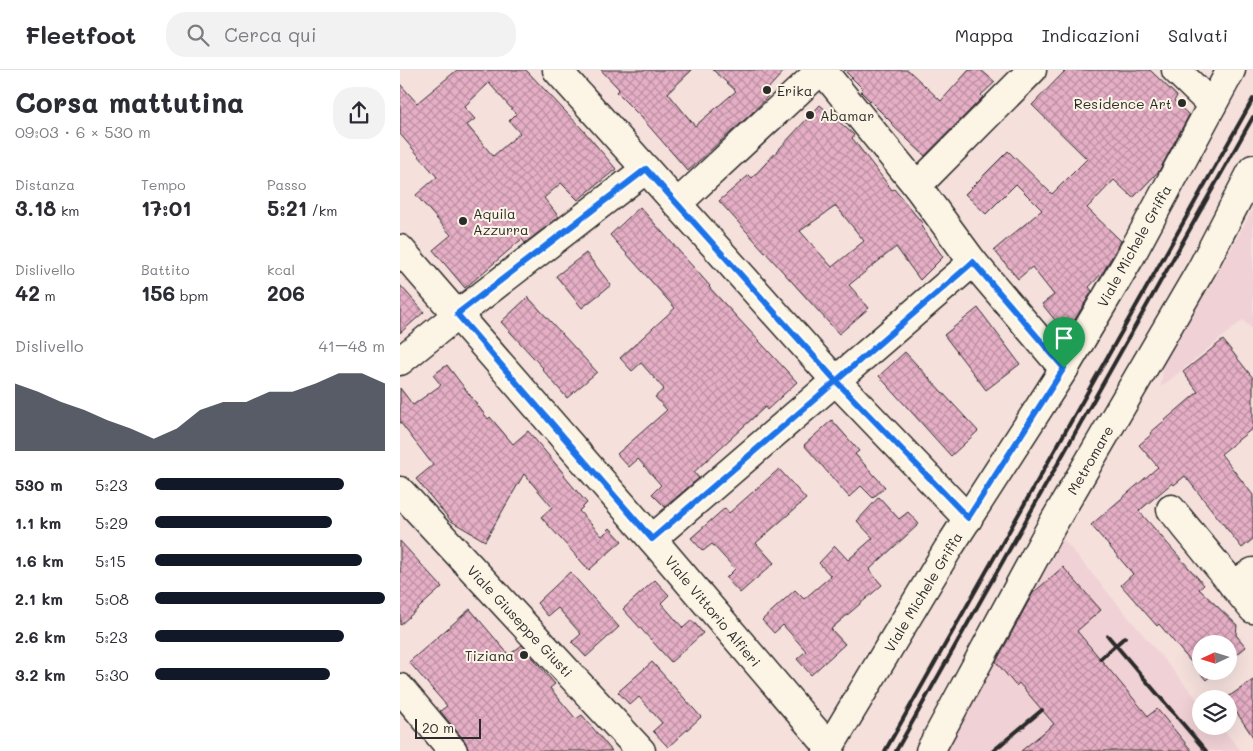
<!DOCTYPE html>
<html lang="it">
<meta charset="utf-8">
<style>
:root{--surface:#fff;--page:#f2f2f3;--text:#2b2b33;--muted:#7c7c81;--line:#e1e1e2;--accent:#111827}
body{margin:0;font-family:Mali,sans-serif;background:var(--page);color:var(--text);height:100vh;display:flex;flex-direction:column;font-size:19px;white-space:nowrap}
*{box-sizing:border-box;margin:0}
p{font-size:16px;color:var(--muted)}
.icon{flex:none;width:28px;height:28px;fill:none;stroke:currentColor;stroke-width:2;stroke-linecap:round;stroke-linejoin:round}
.map{position:relative;flex:1;overflow:hidden}
.side{display:flex;flex-direction:column;background:var(--surface);width:400px}
.side>*{flex:none}
.needle{width:32px;rotate:266deg}
.buttons{position:absolute;left:792px;top:565px;display:grid;gap:10px}
.buttons a{display:grid;place-items:center;width:45px;height:45px;border-radius:50%;background:var(--surface);box-shadow:0 5px 20px #0002;font-size:25px}
.scale{position:absolute;left:15px;bottom:12px;width:66px;box-sizing:border-box;padding-left:5px;border:2px solid #2b2b2b;border-top:0;font-size:14px;line-height:18px;white-space:nowrap;color:#2b2b2b;-webkit-text-stroke:4px #fcf5e5;paint-order:stroke}
.pin{position:absolute;display:grid;place-items:center;width:42px;height:42px;color:#fff;margin:-51px -21px;border-radius:50% 50% 50% 0;rotate:-45deg;box-shadow:0 0 5px #0007}
.pin .icon{rotate:45deg}
.round{display:grid;place-items:center;flex:none;width:52px;height:52px;border-radius:20px;background:var(--page)}
.head{display:flex;align-items:center;justify-content:space-between;height:85px;padding:0 15px}
h1{font-size:28px;font-weight:800;line-height:38px}
.stats{display:grid;grid-template-columns:repeat(3,1fr);gap:8px;height:85px;padding:5px 15px}
.stats div{display:grid;align-content:center}
.stats b{font-size:21px;font-weight:800}
.stats small{font-size:14px;font-weight:400}
.stats p{font-size:14px}
.chart{height:140px;padding:10px 15px}
.chart p{display:flex;justify-content:space-between}
.chart svg{width:100%;height:90px;margin-top:5px;fill:var(--accent);opacity:.7}
ul{padding:0 15px;list-style:none;font-size:16px}
li{display:grid;grid-template-columns:80px 60px 1fr;align-items:center;height:38px}
li i{height:12px;border-radius:6px;background:var(--accent)}
header{display:flex;align-items:center;gap:30px;box-sizing:border-box;height:70px;padding:0 25px;background:var(--surface);border-bottom:1px solid var(--line)}
header strong{font-size:24px}
nav{display:flex;gap:28px;margin-inline-start:auto;font-size:18px}
.search{width:350px;height:45px;background:var(--page);display:flex;align-items:center;gap:12px;box-sizing:border-box;padding:0 18px;border-radius:20px;color:var(--muted);font-size:19px}
main{display:flex;flex:1;min-height:0}
.map>svg:first-child{display:block}
.built{fill:#f0d1d5}
.building{fill:url(#building-cross-hatch);stroke:#2b2b2b;fill-rule:evenodd}
.lines{fill:none;stroke-linecap:round;stroke-linejoin:round}
.minor-casing{stroke:#2b2b2b;stroke-width:31}
.minor{stroke:#fcf5e5;stroke-width:28}
.rail{stroke:#2b2b2b;stroke-width:4}
.route-casing{stroke:#fff;stroke-width:10}
.route{stroke:#1a73e8;stroke-width:6}
.poi-dot{fill:#2b2b2b;stroke:#fcf5e5;stroke-width:2}
.labels{text-anchor:middle;dominant-baseline:central;stroke-width:4;stroke-linejoin:round;paint-order:stroke}
.poi-label{font-size:14px;fill:#2b2b2b;stroke:#fcf5e5;text-anchor:start}
.street-label{font-size:14px;fill:#2b2b2b;stroke:#fcf5e5}
</style>
<header>
<strong>Fleetfoot</strong>
<div class="search"><svg class="icon" aria-label="search" viewBox="0 0 24 24"><circle cx="10" cy="10" r="6"/><path d="M15 15l6 6"/></svg>Cerca qui</div>
<nav><a>Mappa</a><a>Indicazioni</a><a>Salvati</a></nav>
</header>
<main>
<section class="side">
<div class="head"><div><h1>Corsa mattutina</h1><p>09:03 · 6 × 530 m</p></div><a class="round"><svg class="icon" aria-label="share" viewBox="0 0 24 24"><path d="M12 15V3M7 8l5-5 5 5M5 13v7h14v-7"/></svg></a></div>
<div class="stats">
<div><p>Distanza</p><b>3.18<small> km</small></b></div>
<div><p>Tempo</p><b>17:01</b></div>
<div><p>Passo</p><b>5:21<small> /km</small></b></div>
</div>
<div class="stats">
<div><p>Dislivello</p><b>42<small> m</small></b></div>
<div><p>Battito</p><b>156<small> bpm</small></b></div>
<div><p>kcal</p><b>206</b></div>
</div>
<div class="chart"><p><span>Dislivello</span>41–48 m</p>
<svg viewBox="0 0 160 44" preserveAspectRatio="none"><path d="M0 44V11L10 15L20 20L30 24L40 29L50 33L60 38L70 33L80 24L90 20L100 20L110 15L120 15L130 11L140 6L150 6L160 11V44z"/></svg>
</div>
<ul>
<li><b>530 m</b>5:23<i style="width:82%"></i></li>
<li><b>1.1 km</b>5:29<i style="width:77%"></i></li>
<li><b>1.6 km</b>5:15<i style="width:90%"></i></li>
<li><b>2.1 km</b>5:08<i style="width:100%"></i></li>
<li><b>2.6 km</b>5:23<i style="width:82%"></i></li>
<li><b>3.2 km</b>5:30<i style="width:76%"></i></li>
</ul>
</section>
<div class="map">
<svg width="853" height="681" viewBox="0 0 853 681">
<defs>
<pattern id="building-cross-hatch" width="8" height="8" patternUnits="userSpaceOnUse" patternTransform="scale(1.25)"><rect width="8" height="8" fill="#e6afc6"/><path d="M0 0l8 8M0 8l8-8" fill="none" stroke="#bb8fa1"/></pattern>
</defs>
<rect width="100%" height="100%" fill="#f5e0dc"/>
<filter id="ink" filterUnits="userSpaceOnUse"><feTurbulence type="fractalNoise" baseFrequency=".02" numOctaves="2"/><feDisplacementMap in="SourceGraphic" scale="10" xChannelSelector="R" yChannelSelector="G"/><feConvolveMatrix kernelMatrix="1 2 1 2 8 2 1 2 1" color-interpolation-filters="sRGB"/></filter>
<g filter="url(#ink)">
<!-- built -->
<g class="built">
<polygon points="853,139 853,260 843,250 761,317 765,275 810,217"/>
<polygon points="657,462 801,634 801,656 820,656 841,681 539,681"/>
</g>
<!-- building -->
<g class="building">
<path d="M 57,0 L 126,0 L 184,61 L 216,99 L 178,130 L 161,113 L 144,128 L 159,147 L 125,173 L 122,169 L 65,218 L 33,180 L 51,165 L 16,125 L 37,107 L 0,64 L 0,14 L 17,33 ZM 89,13 L 116,44 L 109,51 L 120,63 L 93,86 L 67,55 L 75,49 L 64,37 Z"/>
<polygon points="201,0 292,0 268,23 295,56 336,21 313,0 385,0 365,22 368,26 354,41 288,101 241,47 216,22 219,19"/>
<polygon points="444,0 508,0 541,31 569,0 581,0 595,12 581,25 583,27 525,86 491,54 492,53 461,22 463,19"/>
<polygon points="666,0 750,0 777,26 774,31 789,45 759,101 733,128 714,110 687,138 721,171 703,202 689,217 692,221 674,251 663,260 642,234 654,225 632,197 618,209 594,180 642,140 616,114 586,144 565,124 608,81 652,124 687,89 632,35"/>
<path d="M 420,35 L 454,65 L 452,68 L 492,120 L 494,119 L 523,154 L 521,156 L 543,187 L 520,210 L 496,177 L 449,215 L 469,238 L 439,264 L 319,131 L 349,105 L 352,108 ZM 436,136 L 464,171 L 432,197 L 400,161 Z"/>
<polygon points="240,137 310,216 309,217 397,312 367,340 365,337 294,402 299,408 265,437 252,424 261,415 238,389 229,397 217,384 267,340 255,327 264,319 241,293 232,301 220,288 275,238 210,165"/>
<polygon points="186,183 211,215 182,238 156,206"/>
<polygon points="0,215 24,242 0,263"/>
<polygon points="128,227 197,302 167,328 142,299 143,298 101,252"/>
<polygon points="578,238 620,294 586,320 544,265"/>
<polygon points="823,270 853,308 853,358 821,384 853,425 853,469 842,478 785,406 774,415 772,413 739,441 804,515 799,519 837,555 836,565 846,577 829,591 829,574 801,574 801,601 816,601 806,610 759,554 757,556 721,515 733,504 691,455 758,397 739,375 752,364 750,363 798,322 783,302"/>
<polygon points="505,282 578,361 551,386 479,306"/>
<polygon points="47,295 88,349 90,347 113,374 128,361 165,405 164,406 187,433 179,441 202,466 210,458 222,471 189,500 141,447 152,437 124,404 85,471 51,451 16,409 33,395 0,352 0,318 13,335 41,315 33,305"/>
<polygon points="432,350 459,381 455,384 485,417 473,428 461,416 449,427 404,375"/>
<polygon points="379,399 406,429 356,473 374,493 340,523 326,508 335,499 312,474 303,481 291,468 325,438 329,443"/>
<polygon points="479,427 499,449 508,442 519,454 469,500 482,515 431,559 445,574 411,605 397,589 406,581 383,555 374,563 362,550 395,520 404,529 431,506 419,493 435,476 448,490 473,468 457,451"/>
<polygon points="0,471 42,517 0,555"/>
<polygon points="663,497 701,540 677,561 748,646 757,639 792,681 621,681 654,654 619,613 616,616 596,592 633,523"/>
<polygon points="170,502 219,557 186,587 172,572 181,564 158,538 148,546 137,533"/>
<polygon points="255,510 269,525 261,533 283,558 292,550 303,563 271,592 223,539"/>
<polygon points="70,539 109,585 122,575 155,614 150,618 176,649 182,645 212,681 68,681 65,671 40,641 47,636 9,592"/>
<polygon points="252,592 301,647 268,677 253,661 262,653 239,627 230,635 218,622"/>
<polygon points="853,610 853,667 837,643 835,645 829,635 829,629 825,629"/>
</g>
<g class="lines">
<defs>
<g id="minor">
<polyline points="157,0 436,311 568,449"/>
<polyline points="422,0 517,116 573,192 664,299"/>
<polyline points="776,0 812,35"/>
<polyline points="517,116 632,0"/>
<polyline points="277,134 421,0"/>
<polyline points="0,179 252,469 429,677"/>
<polyline points="0,291 57,245 246,99"/>
<polyline points="0,421 241,681"/>
<polyline points="771,439 853,539"/>
<polyline points="252,469 573,192"/>
<polyline points="833,515 853,502"/>
<polyline points="0,618 53,681"/>
<polyline points="427,681 548,479 664,299 729,189 831,0"/>
<polyline points="530,681 651,457 802,198 853,99"/>
</g>
</defs>
<!-- minor casing -->
<use href="#minor" class="minor-casing"/>
<!-- minor -->
<use href="#minor" class="minor"/>
<!-- rail -->
<g class="rail">
<polyline points="708,566 806,681"/>
<polyline points="700,589 725,567"/>
<polyline points="485,681 853,29"/>
<polyline points="496,681 853,47"/>
<polyline points="593,681 642,640"/>
</g>
</g>
</g>
<g class="lines" filter="url(#ink)">
<defs>
<polyline id="route" points="664,298 573,192 436,311 246,99 57,244 252,469 436,311 568,448 664,298"/>
</defs>
<!-- route casing -->
<use href="#route" class="route-casing"/>
<!-- route -->
<use href="#route" class="route"/>
</g>
<!-- markers -->
<g class="poi-dot">
<circle cx="367" cy="20" r="5"/>
<circle cx="782" cy="33" r="5"/>
<circle cx="410" cy="45" r="5"/>
<circle cx="63" cy="151" r="5"/>
<circle cx="124" cy="585" r="5"/>
</g>
<g class="labels">
<!-- poi labels -->
<g class="poi-label">
<text x="377" y="20">Erika</text>
<text x="772" y="33" text-anchor="end">Residence Art</text>
<text x="420" y="45">Abamar</text>
<text x="73" y="143">Aquila<tspan x="73" dy="16">Azzurra</tspan></text>
<text x="114" y="585" text-anchor="end">Tiziana</text>
</g>
<!-- street labels -->
<g class="street-label">
<text transform="translate(734 176) rotate(-61)">Viale Michele Griffa</text>
<text transform="translate(690 390) rotate(-60)">Metromare</text>
<text transform="translate(523 522) rotate(-59)">Viale Michele Griffa</text>
<text transform="translate(313 541) rotate(50)">Viale Vittorio Alfieri</text>
<text transform="translate(120 551) rotate(47)">Viale Giuseppe Giusti</text>
</g>
</g>
</svg>
<div class="buttons">
<a><svg class="needle" viewBox="-14 -14 28 28"><path d="M0-13l5 13h-10z" fill="#e53935"/><path d="M0 13l5-13h-10z" fill="#7c7c81"/></svg></a>
<a><svg class="icon" aria-label="layers" viewBox="0 0 24 24"><path d="M12 4l9 5-9 5-9-5zM3 14l9 5 9-5"/></svg></a>
</div>
<div class="scale">20 m</div>
<div class="pin" style="left:664px;top:298px;background:#1e9e55"><svg class="icon" aria-label="arrive" viewBox="0 0 24 24"><path d="M6 21V4h12l-3 4 3 4H6"/></svg></div>
</div>
</main>
